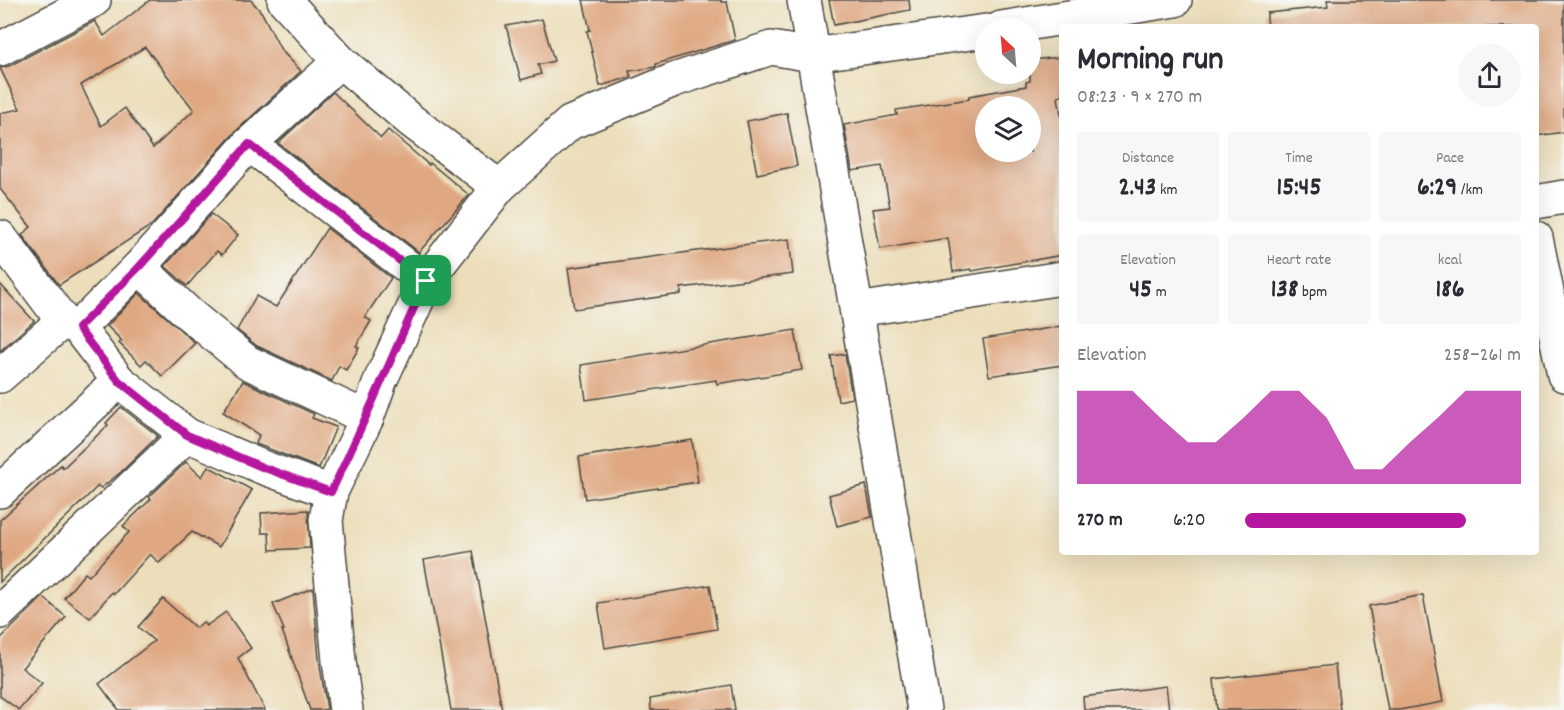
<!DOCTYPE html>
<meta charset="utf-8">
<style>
:root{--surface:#fff;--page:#f7f7f7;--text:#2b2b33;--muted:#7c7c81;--accent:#b5179e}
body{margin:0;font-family:Dekko,sans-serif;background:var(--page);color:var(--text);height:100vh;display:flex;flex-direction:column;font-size:22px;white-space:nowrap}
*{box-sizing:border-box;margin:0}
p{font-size:20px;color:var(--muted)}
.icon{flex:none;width:33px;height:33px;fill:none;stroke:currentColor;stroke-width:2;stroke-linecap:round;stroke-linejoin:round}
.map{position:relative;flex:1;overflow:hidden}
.drawer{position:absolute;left:1059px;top:24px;width:480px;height:531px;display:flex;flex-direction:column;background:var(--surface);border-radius:6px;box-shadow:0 6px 24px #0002}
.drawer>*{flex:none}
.needle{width:39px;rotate:334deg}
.tools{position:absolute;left:975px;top:18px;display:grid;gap:12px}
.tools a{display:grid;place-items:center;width:66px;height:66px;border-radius:50%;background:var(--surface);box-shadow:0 6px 24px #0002;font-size:30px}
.pin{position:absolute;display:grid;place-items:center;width:51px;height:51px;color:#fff;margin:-26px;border-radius:12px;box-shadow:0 3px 9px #0006}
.round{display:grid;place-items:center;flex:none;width:63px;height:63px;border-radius:32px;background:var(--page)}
.head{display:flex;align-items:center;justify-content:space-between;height:102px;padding:0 18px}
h1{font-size:33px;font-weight:800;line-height:45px}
.stats{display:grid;grid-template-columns:repeat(3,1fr);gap:9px;height:102px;padding:6px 18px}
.stats div{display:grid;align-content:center;border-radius:6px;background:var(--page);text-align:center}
.stats b{font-size:26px;font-weight:800}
.stats small{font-size:16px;font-weight:400}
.stats p{font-size:16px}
.chart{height:168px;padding:12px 18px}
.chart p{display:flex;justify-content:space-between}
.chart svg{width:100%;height:108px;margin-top:6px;fill:var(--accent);opacity:.7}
ul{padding:0 18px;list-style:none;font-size:20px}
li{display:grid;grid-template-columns:96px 72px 1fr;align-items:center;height:45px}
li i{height:15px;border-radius:8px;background:var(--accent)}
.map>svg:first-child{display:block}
.building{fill:#dfa882;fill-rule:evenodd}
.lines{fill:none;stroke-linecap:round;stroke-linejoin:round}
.minor-casing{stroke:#484640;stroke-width:36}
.minor{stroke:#fff;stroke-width:33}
.route-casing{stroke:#fff;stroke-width:12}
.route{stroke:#b5179e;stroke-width:8}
</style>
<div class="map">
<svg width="1564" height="710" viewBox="0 0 1564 710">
<rect width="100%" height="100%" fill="#f6f6f2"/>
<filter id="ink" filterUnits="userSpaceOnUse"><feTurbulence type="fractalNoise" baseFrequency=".0167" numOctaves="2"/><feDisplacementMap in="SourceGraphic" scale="12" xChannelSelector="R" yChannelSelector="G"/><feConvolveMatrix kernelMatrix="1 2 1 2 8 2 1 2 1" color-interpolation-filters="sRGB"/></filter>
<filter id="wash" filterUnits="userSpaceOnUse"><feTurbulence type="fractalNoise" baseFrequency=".008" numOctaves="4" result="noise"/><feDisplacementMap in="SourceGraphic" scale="24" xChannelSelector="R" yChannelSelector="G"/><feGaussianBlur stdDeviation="1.35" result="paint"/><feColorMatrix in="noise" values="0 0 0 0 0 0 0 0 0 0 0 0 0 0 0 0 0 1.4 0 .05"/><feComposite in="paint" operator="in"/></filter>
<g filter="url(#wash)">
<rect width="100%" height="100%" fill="#ecdeba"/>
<g id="blocks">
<!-- building -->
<g class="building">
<path d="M 150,0 L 251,0 L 262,13 L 281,50 L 301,71 L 235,132 L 152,225 L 59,285 L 22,235 L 31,227 L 0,189 L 0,113 L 20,109 L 0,68 L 9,66 L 95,21 L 104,36 ZM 145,47 L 194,110 L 153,148 L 125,108 L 101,126 L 81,85 Z"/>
<polygon points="583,0 721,0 721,2 727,2 735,40 656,64 656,67 629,71 631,77 600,86 587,31 590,30"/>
<polygon points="829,0 909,0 910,10 834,25"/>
<polygon points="1327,0 1564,0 1564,132 1536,136 1536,27 1267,27 1267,13 1328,7"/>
<polygon points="542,19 554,61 538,65 541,74 521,80 506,26"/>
<path d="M 1062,57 L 1062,96 L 1058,97 L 1062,120 L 1062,255 L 972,271 L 971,269 L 953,272 L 948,238 L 880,249 L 873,209 L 890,207 L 882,166 L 852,171 L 844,125 L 897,115 L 896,110 L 969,99 L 969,96 L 1026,86 L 1026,82 L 1030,81 L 1030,60 ZM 986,106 L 1030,106 L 1030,152 L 986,152 Z"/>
<polygon points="333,92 381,138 388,130 429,165 430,163 469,195 419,252 278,143"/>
<polygon points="787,113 797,166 757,174 747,121"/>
<polygon points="211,214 238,235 222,255 217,251 187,286 165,266"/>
<polygon points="327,228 391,278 365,317 371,321 356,346 359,348 346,370 339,366 332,381 257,346 237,330 256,296 276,307"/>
<polygon points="789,239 793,274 681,288 681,294 574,309 568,268"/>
<polygon points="0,284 34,321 0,351"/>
<polygon points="139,293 195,343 162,376 146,360 141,365 119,343 122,341 107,326"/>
<polygon points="1062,326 1062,365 989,376 983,339"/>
<polygon points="795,330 802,370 717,384 716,380 586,400 581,365"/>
<polygon points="845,354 852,398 838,401 831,356"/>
<polygon points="243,381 314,414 312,418 336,427 319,468 256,444 259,435 223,412"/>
<polygon points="121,407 158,436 121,472 101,488 98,486 0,582 0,520 61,465 63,468 108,425 106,423"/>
<polygon points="692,440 698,482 585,499 579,457"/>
<polygon points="186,462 202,477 208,466 252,490 219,547 192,532 159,563 150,554 114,594 112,592 90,618 64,598 85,573 89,576 129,532 123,526 151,499 149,497"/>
<polygon points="866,485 872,517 837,526 829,495"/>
<polygon points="308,510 310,548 270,550 269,533 262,533 261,513"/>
<polygon points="473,551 502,710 451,710 424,560"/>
<polygon points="710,585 717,629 605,648 598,603"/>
<polygon points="313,588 319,660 327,709 323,710 310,710 282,630 284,630 273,604"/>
<polygon points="1423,595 1443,702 1399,710 1388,710 1369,606"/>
<polygon points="43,597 66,617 22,668 42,683 19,710 0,696 0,639"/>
<polygon points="163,599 196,628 203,622 206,626 226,612 251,648 238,658 265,710 119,710 99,684 154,641 138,627"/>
<polygon points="1335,665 1340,710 1217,710 1214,679"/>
<polygon points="731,685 735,710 651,710 650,699"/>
<polygon points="1166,686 1169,710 1084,710 1083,697"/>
</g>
</g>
</g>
<g filter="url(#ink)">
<use href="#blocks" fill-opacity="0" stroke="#484640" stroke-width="1.5"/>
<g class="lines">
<defs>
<g id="minor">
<polyline points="284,0 340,61 410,120 499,187"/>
<polyline points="804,0 924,710"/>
<polyline points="1001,28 1175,0"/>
<polyline points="0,49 94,0"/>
<polyline points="249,144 340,61"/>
<polyline points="1536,202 1564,197"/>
<polyline points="0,237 63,321 78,328 119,381 187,435 262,467 331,492"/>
<polyline points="1536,238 1564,375"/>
<polyline points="139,267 249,144 426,281"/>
<polyline points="857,310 1062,278"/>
<polyline points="78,328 139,267 189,314 247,362 367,418"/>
<polyline points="0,376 63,321"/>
<polyline points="0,491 119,381"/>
<polyline points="0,612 187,435"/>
<polyline points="346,710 339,661 326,520 331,492 367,418 381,379 426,281 499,187 570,123 674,80 771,48 812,55 986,31"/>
</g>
</defs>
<!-- minor casing -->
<use href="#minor" class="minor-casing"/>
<!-- minor -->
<use href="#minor" class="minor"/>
</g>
</g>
<g class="lines" filter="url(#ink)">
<defs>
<path id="route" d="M 249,144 L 426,281 C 394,351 365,423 331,492 L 262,467 L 187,435 L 119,381 L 78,328 L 139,267 Z"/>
</defs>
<!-- route casing -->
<use href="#route" class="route-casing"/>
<!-- route -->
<use href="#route" class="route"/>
</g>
</svg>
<div class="tools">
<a><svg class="needle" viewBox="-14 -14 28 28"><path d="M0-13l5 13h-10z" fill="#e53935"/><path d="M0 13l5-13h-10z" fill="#7c7c81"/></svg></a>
<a><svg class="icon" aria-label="layers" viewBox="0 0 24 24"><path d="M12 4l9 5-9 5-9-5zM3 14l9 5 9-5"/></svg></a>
</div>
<div class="pin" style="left:426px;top:281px;background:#1e9e55"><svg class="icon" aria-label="arrive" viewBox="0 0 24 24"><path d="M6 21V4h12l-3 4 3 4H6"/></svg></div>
<section class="drawer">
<div class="head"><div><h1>Morning run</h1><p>08:23 · 9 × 270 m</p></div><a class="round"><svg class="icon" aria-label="share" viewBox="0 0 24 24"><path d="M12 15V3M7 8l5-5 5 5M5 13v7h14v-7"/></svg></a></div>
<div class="stats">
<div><p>Distance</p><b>2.43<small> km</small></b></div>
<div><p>Time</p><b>15:45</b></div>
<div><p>Pace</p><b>6:29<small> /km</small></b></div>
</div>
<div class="stats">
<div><p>Elevation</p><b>45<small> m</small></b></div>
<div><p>Heart rate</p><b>138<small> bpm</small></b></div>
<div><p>kcal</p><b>186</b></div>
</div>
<div class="chart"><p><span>Elevation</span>258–261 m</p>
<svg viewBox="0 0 160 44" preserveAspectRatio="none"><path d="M0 44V6L10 6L20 6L30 17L40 27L50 27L60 17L70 6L80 6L90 17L100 38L110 38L120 27L130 17L140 6L150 6L160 6V44z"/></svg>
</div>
<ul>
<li><b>270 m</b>6:20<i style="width:80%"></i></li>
</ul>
</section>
</div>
